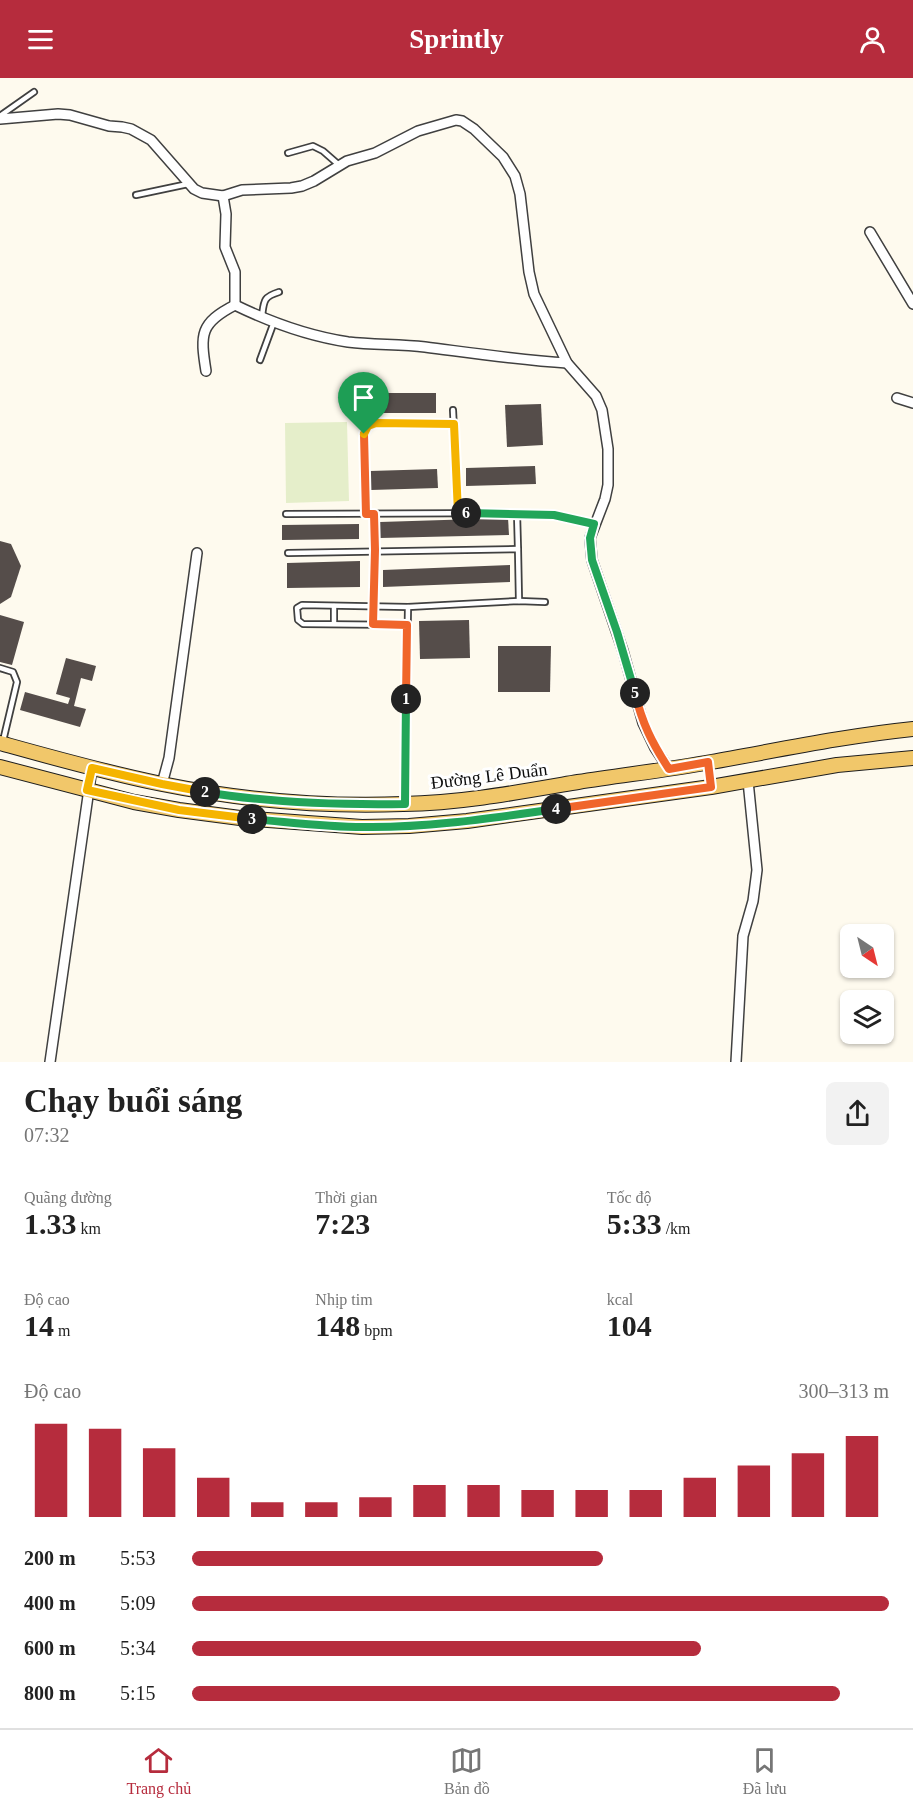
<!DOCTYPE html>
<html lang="vi">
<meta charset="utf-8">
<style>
:root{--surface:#fff;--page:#f2f2f2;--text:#222;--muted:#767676;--line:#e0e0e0;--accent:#b62c3d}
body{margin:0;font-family:Georgia,serif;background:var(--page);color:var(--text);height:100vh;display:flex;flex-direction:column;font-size:22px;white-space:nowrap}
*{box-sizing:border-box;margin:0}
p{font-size:20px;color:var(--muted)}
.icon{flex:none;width:33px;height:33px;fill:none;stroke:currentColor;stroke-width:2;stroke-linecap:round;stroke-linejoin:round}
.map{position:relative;height:984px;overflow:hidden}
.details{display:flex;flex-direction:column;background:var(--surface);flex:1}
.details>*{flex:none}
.needle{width:39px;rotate:145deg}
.fabs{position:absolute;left:840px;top:846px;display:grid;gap:12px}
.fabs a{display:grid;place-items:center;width:54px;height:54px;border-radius:9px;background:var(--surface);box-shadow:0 2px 4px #0004;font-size:30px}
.pin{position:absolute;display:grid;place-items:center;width:51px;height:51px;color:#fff;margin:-62px -26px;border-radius:50% 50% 50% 0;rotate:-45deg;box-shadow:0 0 6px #0007}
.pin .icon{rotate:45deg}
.km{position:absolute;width:30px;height:30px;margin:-15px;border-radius:50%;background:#222;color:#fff;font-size:16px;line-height:30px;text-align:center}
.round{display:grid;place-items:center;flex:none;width:63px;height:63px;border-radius:9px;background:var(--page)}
.overview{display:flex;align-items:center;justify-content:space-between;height:102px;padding:0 24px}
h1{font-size:33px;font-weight:600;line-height:45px}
.stats{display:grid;grid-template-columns:repeat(3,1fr);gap:9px;height:102px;padding:6px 24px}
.stats div{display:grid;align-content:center}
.stats b{font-size:30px;font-weight:600}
.stats small{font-size:16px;font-weight:400}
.stats p{font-size:16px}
.chart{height:168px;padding:12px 24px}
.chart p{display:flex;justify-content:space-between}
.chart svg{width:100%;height:108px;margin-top:6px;stroke:var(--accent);stroke-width:6}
ul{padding:0 24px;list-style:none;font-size:20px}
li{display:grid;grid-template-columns:96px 72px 1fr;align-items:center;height:45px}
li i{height:15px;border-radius:8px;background:var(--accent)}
header{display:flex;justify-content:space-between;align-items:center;height:78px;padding:0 24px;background:var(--accent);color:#fff;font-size:27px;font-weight:600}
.tabs{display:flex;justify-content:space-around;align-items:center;height:84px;border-top:2px solid var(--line);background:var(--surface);font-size:16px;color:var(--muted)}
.tabs a{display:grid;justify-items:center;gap:3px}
.tabs .on{color:var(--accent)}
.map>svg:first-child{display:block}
.pitch{fill:#e5eeca}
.building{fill:#554d4a}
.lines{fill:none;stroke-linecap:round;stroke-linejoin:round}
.lane-casing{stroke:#404040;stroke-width:8}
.street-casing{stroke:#404040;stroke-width:12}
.primary-casing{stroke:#1e1e1e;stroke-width:16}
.lane{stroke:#fff;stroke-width:4.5}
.street{stroke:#fff;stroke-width:9}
.primary{stroke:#f1c76a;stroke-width:14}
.split-1-casing{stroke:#fff;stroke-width:12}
.split-2-casing{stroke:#fff;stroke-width:12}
.split-3-casing{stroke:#fff;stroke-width:12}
.split-4-casing{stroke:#fff;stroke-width:12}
.split-5-casing{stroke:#fff;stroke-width:12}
.split-6-casing{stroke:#fff;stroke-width:12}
.split-7-casing{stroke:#fff;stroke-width:12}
.split-1{stroke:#f0652b;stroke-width:8}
.split-2{stroke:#22a559;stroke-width:8}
.split-3{stroke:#f5b400;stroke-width:8}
.split-4{stroke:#22a559;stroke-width:8}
.split-5{stroke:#f0652b;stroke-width:8}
.split-6{stroke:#22a559;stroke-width:8}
.split-7{stroke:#f5b400;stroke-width:8}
.labels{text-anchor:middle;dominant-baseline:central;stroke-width:6;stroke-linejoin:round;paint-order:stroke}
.street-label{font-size:18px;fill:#0d0d0d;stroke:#fff}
</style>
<header><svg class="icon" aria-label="menu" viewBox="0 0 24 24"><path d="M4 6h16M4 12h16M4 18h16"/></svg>Sprintly<svg class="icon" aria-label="person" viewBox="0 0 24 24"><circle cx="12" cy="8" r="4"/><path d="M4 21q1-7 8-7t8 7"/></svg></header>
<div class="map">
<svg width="913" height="984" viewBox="0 0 913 984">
<rect width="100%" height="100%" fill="#fefaee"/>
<!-- pitch -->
<polygon class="pitch" points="347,344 349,423 286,425 285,345"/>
<!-- building -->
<g class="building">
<rect x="370" y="315" width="66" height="20"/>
<polygon points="541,326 543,367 507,369 505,327"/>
<polygon points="535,388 536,406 466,408 466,390"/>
<polygon points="437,391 438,410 371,412 370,393"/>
<polygon points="508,440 509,457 380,460 380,444"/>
<polygon points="359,446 359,461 282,462 282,447"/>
<polygon points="0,463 11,466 21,488 11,519 0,526"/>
<polygon points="360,483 360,509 287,510 287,485"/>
<polygon points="510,487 510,504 383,509 383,492"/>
<polygon points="0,537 24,544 12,587 0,584"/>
<polygon points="469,542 470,580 420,581 419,543"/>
<polygon points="498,568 551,568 550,614 498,614"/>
<polygon points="66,580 96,588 92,603 81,600 74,628 86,631 80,649 20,632 25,614 68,626 70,620 56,616"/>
</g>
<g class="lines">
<defs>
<g id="lane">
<polyline points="0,38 34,14"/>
<polyline points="288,75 313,68 323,73 339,87"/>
<polyline points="136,117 188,106"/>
<path d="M 262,238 C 264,223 263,219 279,214"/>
<polyline points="260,282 274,244"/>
<polyline points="453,332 458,435"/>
<polyline points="517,435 518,471"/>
<polyline points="286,436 532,435 573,440 594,446"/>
<polyline points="366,436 364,356 368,348 376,345 454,346"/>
<polyline points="288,475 518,471 519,523"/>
<polyline points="334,545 334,528"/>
<polyline points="373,546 375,472 374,436"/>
<polyline points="407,547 303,546 298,542 297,530 302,527 408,529 519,523 545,524"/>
<polyline points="0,590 13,594 17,604 3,663"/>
<polyline points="405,724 408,529"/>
</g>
<g id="street">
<polyline points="0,41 58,36 70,37 109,48 122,49 131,51 151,62 194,111 202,115 223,118 242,112 291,110 302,108 314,103 347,83 375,75 418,53 456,42 462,43 474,51 503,79 515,98 520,116 529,194 534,216 567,285 596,318 602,332 608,371 608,407 605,421 590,460 592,482 623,573 643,645 655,670 669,691"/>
<polyline points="223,118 226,136 225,169 235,194 235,227"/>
<polyline points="870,154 913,226"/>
<path d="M 235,227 C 270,244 308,258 348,264 C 373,267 400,266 425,269 C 472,275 519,282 567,285"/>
<path d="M 206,293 C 200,256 200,245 235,227"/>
<polyline points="897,320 913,325"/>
<polyline points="162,706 169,680 197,475"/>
<polyline points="50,984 92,690"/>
<polyline points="736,984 743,858 753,823 757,792 748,703"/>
</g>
<g id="primary">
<path d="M 0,665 C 54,680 107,695 162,706 C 241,722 323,729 403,726 C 462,725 520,714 578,704 C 622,697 667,692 711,684 C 779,672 845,658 913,651"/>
<polyline points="0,689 134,724 179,732 240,740 362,749 409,748 467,743 711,709 837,687 913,680"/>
</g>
</defs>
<!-- lane casing -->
<use href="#lane" class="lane-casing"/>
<!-- street casing -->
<use href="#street" class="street-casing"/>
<!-- primary casing -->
<use href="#primary" class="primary-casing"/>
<!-- lane -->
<use href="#lane" class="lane"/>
<!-- street -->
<use href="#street" class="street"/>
<!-- primary -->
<use href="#primary" class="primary"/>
</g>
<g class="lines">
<defs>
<polyline id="split-1" points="364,356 366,436 374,436 375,472 373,546 407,547 406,621"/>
<path id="split-2" d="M 205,714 C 270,725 339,727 405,726 L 406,621"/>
<polyline id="split-3" points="205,714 162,706 92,690 87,712 179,732 252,741"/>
<path id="split-4" d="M 252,741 C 289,744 326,749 363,749 C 428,750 492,740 556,731"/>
<path id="split-5" d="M 556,731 L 711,709 L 708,684 L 669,691 C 652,665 642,645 635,615"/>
<polyline id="split-6" points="466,435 554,437 594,446 590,460 592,482 617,554 635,615"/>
<polyline id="split-7" points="364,356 368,348 376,345 454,346 458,435 466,435"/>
</defs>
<!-- split-1 casing -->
<use href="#split-1" class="split-1-casing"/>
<!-- split-2 casing -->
<use href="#split-2" class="split-2-casing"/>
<!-- split-3 casing -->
<use href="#split-3" class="split-3-casing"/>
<!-- split-4 casing -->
<use href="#split-4" class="split-4-casing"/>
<!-- split-5 casing -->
<use href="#split-5" class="split-5-casing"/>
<!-- split-6 casing -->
<use href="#split-6" class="split-6-casing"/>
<!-- split-7 casing -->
<use href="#split-7" class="split-7-casing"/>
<!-- split-1 -->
<use href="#split-1" class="split-1"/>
<!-- split-2 -->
<use href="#split-2" class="split-2"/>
<!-- split-3 -->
<use href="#split-3" class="split-3"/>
<!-- split-4 -->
<use href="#split-4" class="split-4"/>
<!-- split-5 -->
<use href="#split-5" class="split-5"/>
<!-- split-6 -->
<use href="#split-6" class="split-6"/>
<!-- split-7 -->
<use href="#split-7" class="split-7"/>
</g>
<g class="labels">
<!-- street labels -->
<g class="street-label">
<text transform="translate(489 698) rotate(-7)">Đường Lê Duẩn</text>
</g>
</g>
</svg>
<div class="fabs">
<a><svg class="needle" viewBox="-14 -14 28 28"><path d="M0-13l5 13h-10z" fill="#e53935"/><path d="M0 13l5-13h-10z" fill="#767676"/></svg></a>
<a><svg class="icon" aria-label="layers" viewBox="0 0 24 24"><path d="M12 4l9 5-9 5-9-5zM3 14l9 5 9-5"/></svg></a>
</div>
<div class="pin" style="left:364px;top:356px;background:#1e9e55"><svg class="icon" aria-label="arrive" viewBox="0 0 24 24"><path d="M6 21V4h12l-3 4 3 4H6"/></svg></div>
<b class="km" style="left:406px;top:621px">1</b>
<b class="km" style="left:205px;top:714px">2</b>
<b class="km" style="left:252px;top:741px">3</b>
<b class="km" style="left:556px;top:731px">4</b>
<b class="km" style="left:635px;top:615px">5</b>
<b class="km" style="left:466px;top:435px">6</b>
</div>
<section class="details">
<div class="overview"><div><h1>Chạy buổi sáng</h1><p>07:32</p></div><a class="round"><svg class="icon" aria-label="share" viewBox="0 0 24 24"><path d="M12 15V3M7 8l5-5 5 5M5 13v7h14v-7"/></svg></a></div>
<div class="stats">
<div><p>Quãng đường</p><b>1.33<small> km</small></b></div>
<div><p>Thời gian</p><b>7:23</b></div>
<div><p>Tốc độ</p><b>5:33<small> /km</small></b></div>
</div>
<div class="stats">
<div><p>Độ cao</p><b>14<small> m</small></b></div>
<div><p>Nhịp tim</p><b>148<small> bpm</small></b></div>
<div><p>kcal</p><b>104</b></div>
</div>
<div class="chart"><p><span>Độ cao</span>300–313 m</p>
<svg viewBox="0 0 160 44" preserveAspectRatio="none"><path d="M5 44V6M15 44V8M25 44V16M35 44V28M45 44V38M55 44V38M65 44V36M75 44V31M85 44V31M95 44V33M105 44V33M115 44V33M125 44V28M135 44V23M145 44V18M155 44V11"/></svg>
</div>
<ul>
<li><b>200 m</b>5:53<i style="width:59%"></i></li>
<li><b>400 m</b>5:09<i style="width:100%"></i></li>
<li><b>600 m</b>5:34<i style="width:73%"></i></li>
<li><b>800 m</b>5:15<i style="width:93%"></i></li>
</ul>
</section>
<nav class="tabs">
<a class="on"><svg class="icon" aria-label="home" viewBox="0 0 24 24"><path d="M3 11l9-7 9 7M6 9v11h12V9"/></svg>Trang chủ</a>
<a><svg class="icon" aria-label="map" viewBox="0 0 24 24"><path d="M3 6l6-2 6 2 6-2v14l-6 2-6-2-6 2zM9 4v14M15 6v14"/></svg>Bản đồ</a>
<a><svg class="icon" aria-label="saved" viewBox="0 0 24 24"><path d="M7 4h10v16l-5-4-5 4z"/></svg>Đã lưu</a>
</nav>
